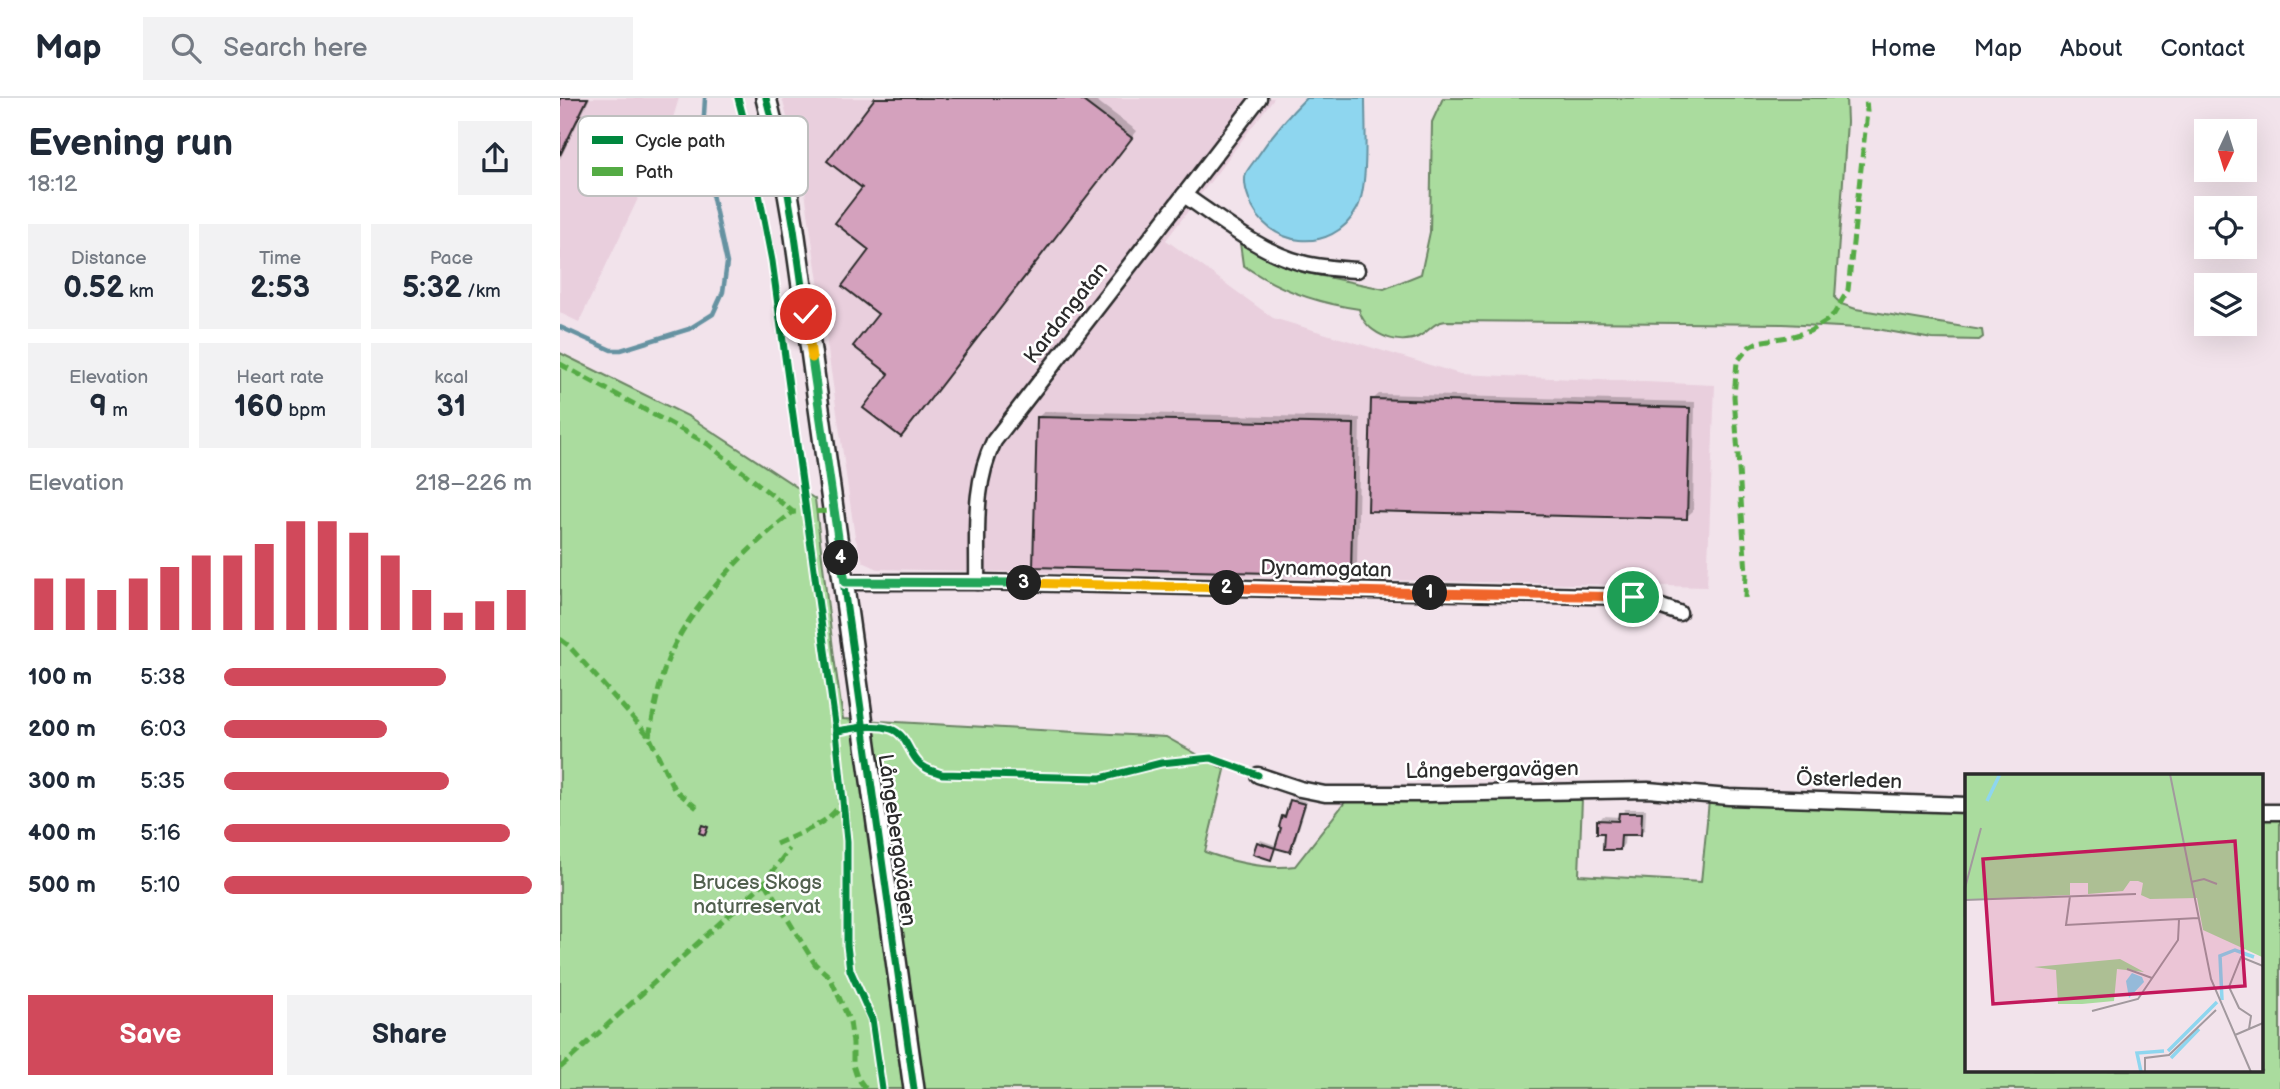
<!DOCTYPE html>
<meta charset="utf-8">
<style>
:root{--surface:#fff;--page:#f2f2f3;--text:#1f2937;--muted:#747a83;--line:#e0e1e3;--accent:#d1495b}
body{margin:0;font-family:"Balsamiq Sans",sans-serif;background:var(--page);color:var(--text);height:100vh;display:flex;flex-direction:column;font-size:26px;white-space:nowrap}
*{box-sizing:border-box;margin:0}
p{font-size:23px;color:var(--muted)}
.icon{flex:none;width:38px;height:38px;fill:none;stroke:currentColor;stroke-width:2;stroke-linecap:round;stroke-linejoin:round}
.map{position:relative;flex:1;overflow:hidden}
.sheet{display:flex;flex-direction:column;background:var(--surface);width:560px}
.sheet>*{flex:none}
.needle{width:46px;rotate:184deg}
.tools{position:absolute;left:1634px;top:21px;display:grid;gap:14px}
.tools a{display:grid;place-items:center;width:63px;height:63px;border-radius:0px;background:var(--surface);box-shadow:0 7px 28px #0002;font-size:35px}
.pin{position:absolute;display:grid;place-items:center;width:60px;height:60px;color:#fff;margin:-30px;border:4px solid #fff;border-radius:50%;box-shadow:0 2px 7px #0007}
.km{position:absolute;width:35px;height:35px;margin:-18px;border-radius:50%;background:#222;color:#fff;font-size:19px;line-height:35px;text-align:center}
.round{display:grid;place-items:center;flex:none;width:74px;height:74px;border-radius:0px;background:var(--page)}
.headline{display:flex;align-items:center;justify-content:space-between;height:119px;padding:0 28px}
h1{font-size:38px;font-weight:700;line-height:52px}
.figures{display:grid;grid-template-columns:repeat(3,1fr);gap:10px;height:119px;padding:7px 28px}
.figures div{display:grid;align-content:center;border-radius:0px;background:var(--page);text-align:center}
.figures b{font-size:30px;font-weight:700}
.figures small{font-size:19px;font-weight:400}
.figures p{font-size:19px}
.chart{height:196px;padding:14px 28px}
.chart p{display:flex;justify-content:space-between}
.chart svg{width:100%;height:126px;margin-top:7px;stroke:var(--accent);stroke-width:6}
.cta{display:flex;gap:14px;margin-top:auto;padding:14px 28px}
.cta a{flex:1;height:80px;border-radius:0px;background:var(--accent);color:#fff;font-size:28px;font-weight:700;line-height:80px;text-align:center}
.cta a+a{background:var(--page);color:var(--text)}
ul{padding:0 28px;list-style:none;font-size:23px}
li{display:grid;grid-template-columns:112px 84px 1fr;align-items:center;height:52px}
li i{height:18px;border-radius:9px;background:var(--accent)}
header{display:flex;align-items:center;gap:42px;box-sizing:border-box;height:98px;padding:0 35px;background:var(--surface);border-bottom:2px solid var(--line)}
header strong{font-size:33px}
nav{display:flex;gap:38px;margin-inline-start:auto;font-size:24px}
.search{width:490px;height:63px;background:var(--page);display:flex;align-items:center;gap:18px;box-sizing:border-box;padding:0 24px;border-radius:0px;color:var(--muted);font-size:26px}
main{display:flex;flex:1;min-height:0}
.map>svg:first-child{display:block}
.built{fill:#e9cfdd}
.green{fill:#aadc9e;stroke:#6a8464;stroke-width:2}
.water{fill:#8ed6ef;stroke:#6692a1;stroke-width:2}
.shadow{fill:#0003}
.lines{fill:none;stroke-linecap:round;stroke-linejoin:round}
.stream{stroke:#6692a1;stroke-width:4.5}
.building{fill:#d4a1bd;stroke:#2b2b2b;stroke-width:2}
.street-casing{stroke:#2b2b2b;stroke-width:19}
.secondary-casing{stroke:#2b2b2b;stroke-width:24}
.street{stroke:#fff;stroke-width:14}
.secondary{stroke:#fff;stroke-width:19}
.quiet{stroke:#54ab44;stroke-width:5;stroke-dasharray:10 5;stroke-linecap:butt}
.cycleway-casing{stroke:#fff;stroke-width:11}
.cycleway{stroke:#00873e;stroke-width:7}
.split-1-casing{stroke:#fff;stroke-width:14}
.split-2-casing{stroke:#fff;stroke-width:14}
.split-3-casing{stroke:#fff;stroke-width:14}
.split-4-casing{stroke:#fff;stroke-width:14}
.split-5-casing{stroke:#fff;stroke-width:14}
.split-6-casing{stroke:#fff;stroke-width:14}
.split-1{stroke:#f0652b;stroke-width:9}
.split-2{stroke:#f0652b;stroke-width:9}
.split-3{stroke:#f5b400;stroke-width:9}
.split-4{stroke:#22a559;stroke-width:9}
.split-5{stroke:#22a559;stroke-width:9}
.split-6{stroke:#f5b400;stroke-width:9}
.labels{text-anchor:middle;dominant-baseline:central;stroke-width:5;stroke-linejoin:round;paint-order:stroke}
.street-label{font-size:21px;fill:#2b2b2b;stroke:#fff}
.park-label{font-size:21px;fill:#51604e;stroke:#fff}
.inset-river{fill:none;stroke:#8ed6ef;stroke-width:3.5}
.inset-road{fill:none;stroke:#a2999e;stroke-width:2}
.view{fill:#c2185b;fill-opacity:0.15;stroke:#c2185b;stroke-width:3.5}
.inset-edge{fill:none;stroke:#2b2b2b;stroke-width:3.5}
.key{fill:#fff;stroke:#bfbfbf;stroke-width:2}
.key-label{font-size:19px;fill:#2b2b2b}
</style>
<header>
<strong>Map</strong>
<div class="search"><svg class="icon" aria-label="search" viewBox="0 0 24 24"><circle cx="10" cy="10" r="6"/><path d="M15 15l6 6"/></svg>Search here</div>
<nav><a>Home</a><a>Map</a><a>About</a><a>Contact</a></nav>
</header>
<main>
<section class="sheet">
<div class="headline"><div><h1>Evening run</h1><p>18:12</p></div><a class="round"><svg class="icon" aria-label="share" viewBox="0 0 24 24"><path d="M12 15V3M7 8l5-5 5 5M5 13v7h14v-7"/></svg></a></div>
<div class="figures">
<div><p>Distance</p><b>0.52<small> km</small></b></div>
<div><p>Time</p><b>2:53</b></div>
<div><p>Pace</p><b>5:32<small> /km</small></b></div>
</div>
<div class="figures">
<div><p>Elevation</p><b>9<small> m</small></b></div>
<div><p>Heart rate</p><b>160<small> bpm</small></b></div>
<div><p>kcal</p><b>31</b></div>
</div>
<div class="chart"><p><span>Elevation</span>218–226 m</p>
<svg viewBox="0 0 160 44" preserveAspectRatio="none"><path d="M5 44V26M15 44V26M25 44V30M35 44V26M45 44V22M55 44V18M65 44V18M75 44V14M85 44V6M95 44V6M105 44V10M115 44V18M125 44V30M135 44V38M145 44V34M155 44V30"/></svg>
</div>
<ul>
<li><b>100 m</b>5:38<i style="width:72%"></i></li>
<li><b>200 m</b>6:03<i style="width:53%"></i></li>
<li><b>300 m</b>5:35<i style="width:73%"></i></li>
<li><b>400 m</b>5:16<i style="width:93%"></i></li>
<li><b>500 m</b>5:10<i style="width:100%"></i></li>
</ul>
<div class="cta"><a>Save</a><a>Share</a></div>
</section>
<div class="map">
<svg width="1720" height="991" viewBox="0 0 1720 991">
<rect width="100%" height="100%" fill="#f2e3eb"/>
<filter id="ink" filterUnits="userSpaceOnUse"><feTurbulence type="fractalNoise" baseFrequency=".0143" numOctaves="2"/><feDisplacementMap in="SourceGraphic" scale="14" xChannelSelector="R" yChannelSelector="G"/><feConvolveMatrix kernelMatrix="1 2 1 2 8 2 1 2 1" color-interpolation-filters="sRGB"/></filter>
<g filter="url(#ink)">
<!-- built -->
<g class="built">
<polygon points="0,0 119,0 107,40 19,224 0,215"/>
<polygon points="222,0 714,0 606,142 713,220 900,276 1155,287 1147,489 318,471 303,464 295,439 243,80"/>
</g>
<!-- green -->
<g class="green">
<path d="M 883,0 L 1286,0 L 1287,24 L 1275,200 L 1281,206 L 1296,211 L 1422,232 L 1423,239 L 1419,242 L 1372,241 L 1317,231 L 1223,226 L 886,223 C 873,224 869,234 858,239 C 836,249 804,234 799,211 C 756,205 718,192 683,167 L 680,145 L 743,174 L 824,191 L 861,176 L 870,134 L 872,24 Z"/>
<path d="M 0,255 L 130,319 L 255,401 L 274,559 L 283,621 L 606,639 L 665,672 L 645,754 C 673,764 704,772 735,768 L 786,703 L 1022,701 L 1019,777 L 1141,784 L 1149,703 L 1407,709 L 1407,972 L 1701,972 L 1701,716 L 1720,717 L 1720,991 L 0,991 Z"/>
</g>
<!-- water -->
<path class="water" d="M 746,0 L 805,0 C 805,28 809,88 797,111 C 772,158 706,150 689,101 C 686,93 683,84 686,75 C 688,71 692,66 695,62 C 710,39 727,19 746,0 Z"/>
<!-- shadow -->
<g class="shadow">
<polygon points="0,0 30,0 0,61"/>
<polygon points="317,0 533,0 577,33 347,331 332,276 321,215 304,90"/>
<polygon points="819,296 1135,304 1133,413 1126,419 812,302"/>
<polygon points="485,313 800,320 797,468 790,475 478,319"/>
<polygon points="735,700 747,704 733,750 730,752 716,748 710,760 698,745 701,742 718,748 724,719"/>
<polygon points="1065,711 1086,711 1085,731 1080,735 1065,735 1064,746 1060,751 1039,723 1043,718 1060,719"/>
</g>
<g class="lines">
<!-- stream -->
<polyline class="stream" points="0,229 51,252 61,252 129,231 153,216 163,194 167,165 142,50 145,0"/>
</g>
<!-- building -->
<g class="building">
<polygon points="0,0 28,0 0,57"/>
<polygon points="315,0 519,0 572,40 341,339 303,310 329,276 293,248 318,216 282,188 309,152 275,125 302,90 267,63"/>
<polygon points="811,301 1130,310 1127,421 808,413"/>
<polygon points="477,319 794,326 791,477 473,469"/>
<polygon points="730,702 745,706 730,754 715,750 721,730 719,729 722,718 725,719"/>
<polygon points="1059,715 1082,715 1081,737 1061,737 1060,752 1043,752 1044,735 1037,735 1037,722 1058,723"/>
<polygon points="142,727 148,729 145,737 139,735"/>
<polygon points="697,744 715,750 711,762 693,756"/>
</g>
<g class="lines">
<defs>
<g id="street">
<path d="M 624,97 C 661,122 698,153 742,165 C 760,170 778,171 797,172"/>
<polyline points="285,484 417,484 1073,499 1119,515"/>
<path d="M 417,484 C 418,435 412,388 434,343 L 699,0"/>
<polyline points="698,677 740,691 765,696 870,696 1088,692 1169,699 1407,707"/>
<polyline points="1701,714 1720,714"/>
</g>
<polyline id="secondary" points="206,0 223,67 234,131 354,991"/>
</defs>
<!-- street casing -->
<use href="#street" class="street-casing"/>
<!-- secondary casing -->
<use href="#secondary" class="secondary-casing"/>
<!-- street -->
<use href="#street" class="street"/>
<!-- secondary -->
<use href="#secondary" class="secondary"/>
<!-- quiet -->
<g class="quiet">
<polyline points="0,266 148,346 233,414 273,413"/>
<polyline points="1185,500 1186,475 1174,298 1177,264 1189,249 1198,244 1233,238 1250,233 1266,223 1274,216 1288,192 1307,14 1306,0"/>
<polyline points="0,541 8,547 89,638 114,691 138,711"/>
<path d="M 89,638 C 95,609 100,577 113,550 C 138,500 189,448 233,414"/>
<path d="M 216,746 C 235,737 275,724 281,703"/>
<polyline points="205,784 255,866 270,879 290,924 293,945 293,967 297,979 306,991"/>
<polyline points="0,970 205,784 229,751"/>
</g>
<defs>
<g id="cycleway">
<polyline points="178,0 187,34 212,163 276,633 287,743 287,847 290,872 312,921 322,991"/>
<polyline points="206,0 223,67 234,131 354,991"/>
<path d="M 276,633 C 293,631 314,625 331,631 C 346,636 348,653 358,664 C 364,671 373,673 382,676 L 541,680 L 601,665 L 651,660 L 698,677"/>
</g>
</defs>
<!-- cycleway casing -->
<use href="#cycleway" class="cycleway-casing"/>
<!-- cycleway -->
<use href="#cycleway" class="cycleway"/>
</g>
</g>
<g class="lines" filter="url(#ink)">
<defs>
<polyline id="split-1" points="870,495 1073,499"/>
<polyline id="split-2" points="667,490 870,495"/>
<polyline id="split-3" points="464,485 667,490"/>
<polyline id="split-4" points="281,460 285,484 464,485"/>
<polyline id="split-5" points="252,260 281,460"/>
<polyline id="split-6" points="246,216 252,260"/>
</defs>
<!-- split-1 casing -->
<use href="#split-1" class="split-1-casing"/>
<!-- split-2 casing -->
<use href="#split-2" class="split-2-casing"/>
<!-- split-3 casing -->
<use href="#split-3" class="split-3-casing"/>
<!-- split-4 casing -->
<use href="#split-4" class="split-4-casing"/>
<!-- split-5 casing -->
<use href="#split-5" class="split-5-casing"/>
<!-- split-6 casing -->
<use href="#split-6" class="split-6-casing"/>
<!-- split-1 -->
<use href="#split-1" class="split-1"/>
<!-- split-2 -->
<use href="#split-2" class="split-2"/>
<!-- split-3 -->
<use href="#split-3" class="split-3"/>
<!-- split-4 -->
<use href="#split-4" class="split-4"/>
<!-- split-5 -->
<use href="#split-5" class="split-5"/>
<!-- split-6 -->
<use href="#split-6" class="split-6"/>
</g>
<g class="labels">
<!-- street labels -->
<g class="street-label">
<text transform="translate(506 215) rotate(-52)">Kardangatan</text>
<text transform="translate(766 471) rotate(1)">Dynamogatan</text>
<text transform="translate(932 672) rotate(-1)">Långebergavägen</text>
<text transform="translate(1289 682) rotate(2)">Österleden</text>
<text transform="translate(337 742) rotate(82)">Långebergavägen</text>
</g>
<!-- park labels -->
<g class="park-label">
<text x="197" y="784">Bruces Skogs<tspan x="197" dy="24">naturreservat</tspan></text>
</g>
</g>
<!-- overview -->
<g transform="translate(1405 676)">
<rect width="298" height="298" fill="#f2e3eb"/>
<path d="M 0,0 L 297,0 L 297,183 L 238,156 L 232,124 L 185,125 L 176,121 L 178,109 L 173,107 L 165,107 L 158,117 L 123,120 L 123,109 L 105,109 L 105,121 L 0,126 ZM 155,185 L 179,198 L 152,195 L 149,227 L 117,230 L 93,230 L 91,196 L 69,193 Z" fill="#aadc9e"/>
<path d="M 167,199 L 177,203 L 179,208 L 164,224 L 161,207 Z" fill="#8ed6ef"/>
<path class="inset-river" d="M 22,27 L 35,0M 257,226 L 255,182 L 270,176 L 289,183M 203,277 L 252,228M 206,284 L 234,255M 176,298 L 172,279 L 199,277"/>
<path class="inset-road" d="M 205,0 L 246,205 L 286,298M 226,108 L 239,105 L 252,110M 0,114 L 16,54M 105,122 L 101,151 L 233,144M 0,126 L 171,120M 162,195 L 187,204M 127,237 L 173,225 L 213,166 L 214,146M 284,255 L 286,242 L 274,234 L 264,213 L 276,183 L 298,192M 270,261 L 298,249M 180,298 L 180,284 L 204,281 L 251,236"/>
<path class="view" d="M 270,67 L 280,212 L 28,230 L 18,85 Z"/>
<rect width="298" height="298" class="inset-edge"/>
</g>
<!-- legend -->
<rect x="18" y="18" width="230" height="80" rx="10" class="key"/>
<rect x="32" y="38" width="31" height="8" fill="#00873e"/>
<rect x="32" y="69" width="31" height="9" fill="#54ab44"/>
<g class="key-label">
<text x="75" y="49">Cycle path</text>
<text x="75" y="80">Path</text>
</g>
</svg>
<div class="tools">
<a><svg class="needle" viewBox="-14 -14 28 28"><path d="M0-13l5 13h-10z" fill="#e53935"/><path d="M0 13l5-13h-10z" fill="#747a83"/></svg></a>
<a><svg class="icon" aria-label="locate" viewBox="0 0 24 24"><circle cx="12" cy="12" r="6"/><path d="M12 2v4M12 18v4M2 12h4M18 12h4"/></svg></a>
<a><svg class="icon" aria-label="layers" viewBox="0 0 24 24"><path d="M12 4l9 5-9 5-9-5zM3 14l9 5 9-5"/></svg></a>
</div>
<div class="pin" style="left:1073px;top:499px;background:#1e9e55"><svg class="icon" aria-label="arrive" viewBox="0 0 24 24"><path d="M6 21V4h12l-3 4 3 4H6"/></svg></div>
<div class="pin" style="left:246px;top:216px;background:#d93025"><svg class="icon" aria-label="check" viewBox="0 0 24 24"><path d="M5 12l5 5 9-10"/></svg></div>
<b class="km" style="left:870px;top:495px">1</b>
<b class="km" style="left:667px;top:490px">2</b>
<b class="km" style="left:464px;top:485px">3</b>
<b class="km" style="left:281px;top:460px">4</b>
</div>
</main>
